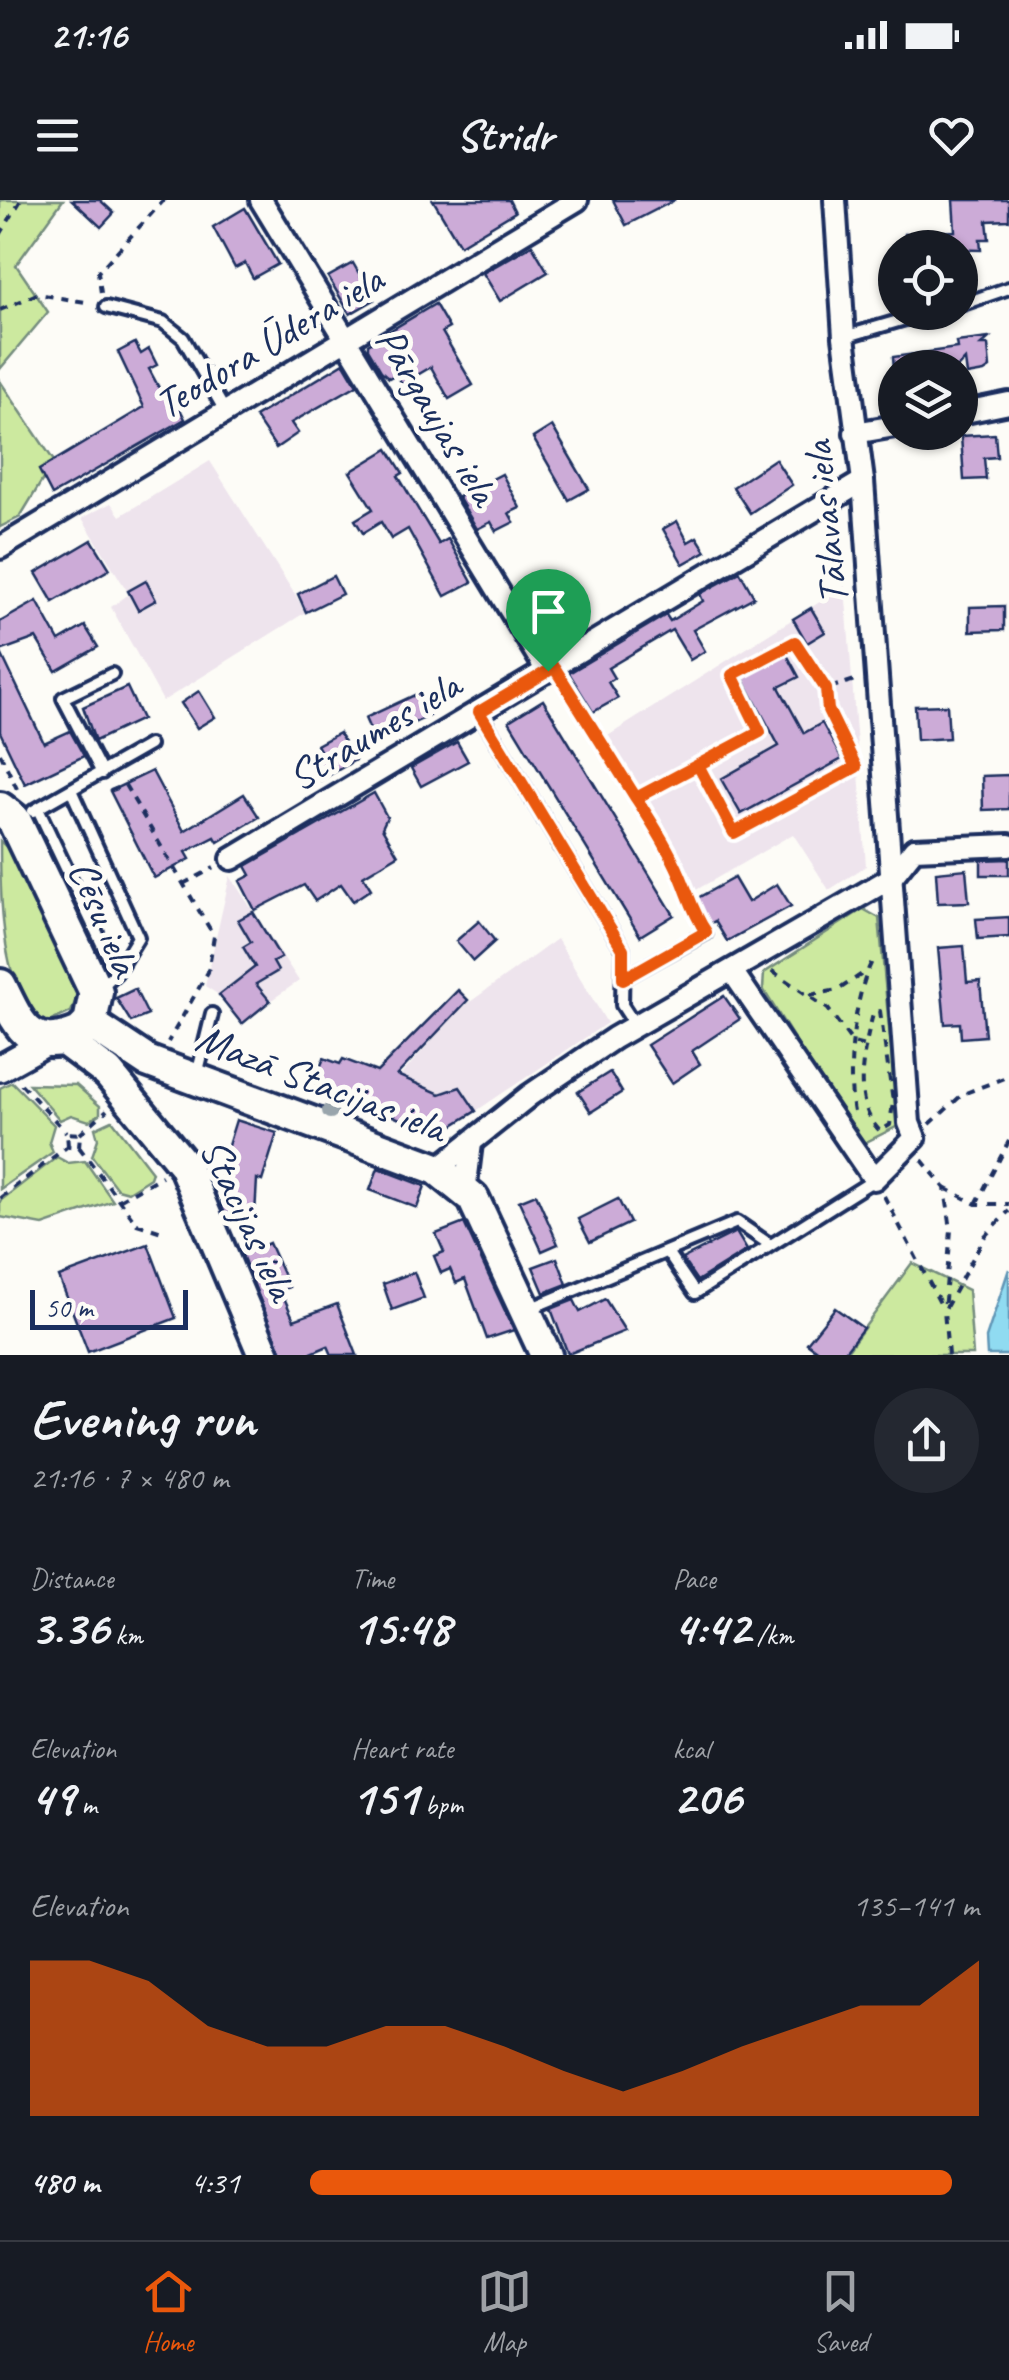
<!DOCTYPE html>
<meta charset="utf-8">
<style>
:root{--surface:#171b24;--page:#242831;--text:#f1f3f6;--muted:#9ea1a6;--line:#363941;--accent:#ea580c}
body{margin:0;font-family:Caveat,sans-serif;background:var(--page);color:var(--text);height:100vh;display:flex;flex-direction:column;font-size:38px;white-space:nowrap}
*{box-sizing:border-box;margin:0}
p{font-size:32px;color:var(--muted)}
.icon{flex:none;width:55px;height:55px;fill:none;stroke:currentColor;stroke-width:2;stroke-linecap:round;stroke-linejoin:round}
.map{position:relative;height:1155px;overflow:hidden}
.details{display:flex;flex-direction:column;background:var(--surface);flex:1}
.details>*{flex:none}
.fabs{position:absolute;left:878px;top:30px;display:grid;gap:20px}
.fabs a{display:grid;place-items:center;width:100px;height:100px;border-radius:50%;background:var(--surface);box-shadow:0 2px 8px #0004;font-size:50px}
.scale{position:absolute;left:30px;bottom:25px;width:158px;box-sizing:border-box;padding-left:10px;border:5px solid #1b2f5e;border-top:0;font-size:28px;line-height:35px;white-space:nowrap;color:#1b2f5e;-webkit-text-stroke:8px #fdfcf7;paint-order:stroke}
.pin{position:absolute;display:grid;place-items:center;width:85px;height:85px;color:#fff;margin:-102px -42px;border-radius:50% 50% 50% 0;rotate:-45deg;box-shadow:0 0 10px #0007}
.pin .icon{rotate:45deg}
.round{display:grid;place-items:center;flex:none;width:105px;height:105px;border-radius:52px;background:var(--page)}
.head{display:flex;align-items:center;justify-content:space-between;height:170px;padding:0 30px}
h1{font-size:55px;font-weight:700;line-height:75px}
.metrics{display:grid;grid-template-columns:repeat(3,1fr);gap:15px;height:170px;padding:10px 30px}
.metrics div{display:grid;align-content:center}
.metrics b{font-size:50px;font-weight:700}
.metrics small{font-size:28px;font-weight:400}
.metrics p{font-size:28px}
.chart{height:280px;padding:20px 30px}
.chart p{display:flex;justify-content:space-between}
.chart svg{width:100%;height:180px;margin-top:10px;fill:var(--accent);opacity:.7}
ul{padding:0 30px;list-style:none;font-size:32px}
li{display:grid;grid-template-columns:160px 120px 1fr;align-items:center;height:75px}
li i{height:25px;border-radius:12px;background:var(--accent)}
.status{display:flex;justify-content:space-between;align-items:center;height:70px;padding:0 50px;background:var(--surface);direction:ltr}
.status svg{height:28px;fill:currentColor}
header{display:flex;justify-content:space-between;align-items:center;height:130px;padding:0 30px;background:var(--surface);font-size:45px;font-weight:700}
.tab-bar{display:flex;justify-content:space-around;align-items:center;height:140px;border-top:2px solid var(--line);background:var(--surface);font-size:28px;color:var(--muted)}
.tab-bar a{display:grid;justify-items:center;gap:5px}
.tab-bar .current{color:var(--accent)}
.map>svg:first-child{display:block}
.built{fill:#eee4ed}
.green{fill:#cce99f;stroke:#748c7e;stroke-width:2.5}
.water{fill:#90dbf1;stroke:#6196b6;stroke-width:2.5}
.building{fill:#ccabd7;stroke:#1b2f5e;stroke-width:2.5}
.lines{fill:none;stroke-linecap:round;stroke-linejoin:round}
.service-casing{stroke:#1b2f5e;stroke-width:18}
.minor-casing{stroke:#1b2f5e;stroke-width:28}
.tertiary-casing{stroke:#1b2f5e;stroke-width:32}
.secondary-casing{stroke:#1b2f5e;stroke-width:38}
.primary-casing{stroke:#1b2f5e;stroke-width:40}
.path{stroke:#1b2f5e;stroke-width:4;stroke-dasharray:8 8;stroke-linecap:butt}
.service{stroke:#fdfcf7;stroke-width:10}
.minor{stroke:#fdfcf7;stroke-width:20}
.tertiary{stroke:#fdfcf7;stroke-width:25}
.secondary{stroke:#fdfcf7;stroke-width:30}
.primary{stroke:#fdfcf7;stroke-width:32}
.tree{fill:#99a5ac}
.route-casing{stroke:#fff;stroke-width:20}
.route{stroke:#ea580c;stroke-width:12}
.labels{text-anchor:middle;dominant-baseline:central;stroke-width:10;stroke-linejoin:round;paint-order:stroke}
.street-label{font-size:42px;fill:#1b2f5e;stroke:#fdfcf7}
</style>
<div class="status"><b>21:16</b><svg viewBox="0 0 49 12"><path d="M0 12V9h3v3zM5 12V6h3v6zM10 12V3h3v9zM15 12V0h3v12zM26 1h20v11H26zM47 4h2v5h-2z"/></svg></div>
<header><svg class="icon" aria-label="menu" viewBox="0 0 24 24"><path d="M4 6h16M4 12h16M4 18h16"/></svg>Stridr<svg class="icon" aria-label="heart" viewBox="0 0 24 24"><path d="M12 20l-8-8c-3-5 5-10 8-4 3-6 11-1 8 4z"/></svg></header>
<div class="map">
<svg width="1009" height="1155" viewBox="0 0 1009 1155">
<rect width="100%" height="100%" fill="#fdfcf7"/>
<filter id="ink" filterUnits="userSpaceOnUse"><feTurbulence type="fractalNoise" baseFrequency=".01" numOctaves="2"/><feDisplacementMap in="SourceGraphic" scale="20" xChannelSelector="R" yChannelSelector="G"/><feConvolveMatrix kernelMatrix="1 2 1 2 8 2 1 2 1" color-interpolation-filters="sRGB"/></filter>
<g filter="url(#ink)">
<!-- built -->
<g class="built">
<polygon points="210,261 306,412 163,501 111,407 129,394 82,318 111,303 120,316"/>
<polygon points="845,386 866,666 829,690 793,634 696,690 603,539"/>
<polygon points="230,676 299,781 270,801 248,773 219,795 205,786"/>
<polygon points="557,739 607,823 476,911 461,887 445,891 447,895 442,899 393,884 459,810"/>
</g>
<!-- green -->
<g class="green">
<polygon points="0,0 63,0 16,65 48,112 0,169"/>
<polygon points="0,181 54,261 20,317 0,327"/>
<path d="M 0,641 L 12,652 L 76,785 L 77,797 L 71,812 L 49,822 C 0,809 0,689 0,641 Z"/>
<polygon points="863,709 879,718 898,926 860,945 763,789 764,773"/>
<polygon points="12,882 54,925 49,942 53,952 0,989 0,888"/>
<polygon points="29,884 76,885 100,906 100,914 89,921 71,915 60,920"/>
<polygon points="112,920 152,972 150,978 128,992 117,989 92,956 98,939 95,928"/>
<polygon points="57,957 68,963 85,961 113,1001 43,1025 0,1017 0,1001"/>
<polygon points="912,1063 968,1090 973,1155 844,1155"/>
</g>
<!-- water -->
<polygon class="water" points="1009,1069 1009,1155 987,1155 986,1138"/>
<!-- building -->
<g class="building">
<polygon points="72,0 100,0 114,13 101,27"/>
<polygon points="433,0 509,0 515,12 460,45"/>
<polygon points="613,0 675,0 626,25"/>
<polygon points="953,0 1009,0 1009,20 987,21 989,39 980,39 981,50 905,48 905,34 955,31"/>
<polygon points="245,8 278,64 253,78 245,63 235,68 213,27"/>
<polygon points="532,45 548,72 500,101 483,73"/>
<polygon points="353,63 374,100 350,114 328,77"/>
<polygon points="435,104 449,128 442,132 473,185 449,199 431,167 402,184 396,174 389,178 381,171 368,149 368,144"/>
<polygon points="989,138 981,145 988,145 990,168 984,172 967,175 965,160 957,168 894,168 893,157 957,148 956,142"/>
<polygon points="135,143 141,154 149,149 157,165 149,169 164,197 172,193 185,219 52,295 39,270 144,207 118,152"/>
<polygon points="344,163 357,185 291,223 298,233 276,248 255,217"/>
<polygon points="552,226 589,289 569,300 533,238"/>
<polygon points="995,234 997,257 984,258 986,279 964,280 961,236"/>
<polygon points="388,249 403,273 398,276 439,344 448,339 472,382 445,396 408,329 391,339 381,322 363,333 355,320 373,309 350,272"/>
<polygon points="775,259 792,285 750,313 733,287"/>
<polygon points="502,274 520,308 509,313 514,322 496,331 491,322 477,329 458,297"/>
<polygon points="677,321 688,342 697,337 706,351 683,364 663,329"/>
<polygon points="92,340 110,369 53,402 36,373"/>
<polygon points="740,372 754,397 693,430 705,451 690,460 672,430 608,468 614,478 608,482 618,498 593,512 569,473 666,415 670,421 703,401 700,394"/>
<polygon points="333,376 342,394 306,412 298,394"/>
<polygon points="146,381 156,400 138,410 128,391"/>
<polygon points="37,401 59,441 85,426 98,447 56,471 36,438 0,451 44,543 70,531 84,556 25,584 0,532 0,422"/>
<polygon points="1004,406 1004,430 970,431 970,407"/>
<polygon points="811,408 825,432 807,443 793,419"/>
<polygon points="785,451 799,477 779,487 804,533 822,523 842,559 741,614 721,579 779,546 741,475"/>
<polygon points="127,487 142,519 95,541 83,507"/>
<polygon points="199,491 215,517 197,528 181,503"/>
<polygon points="419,493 429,516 375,541 365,518"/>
<polygon points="543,500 674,715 640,736 509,521"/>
<polygon points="947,505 949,538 917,540 915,506"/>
<polygon points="339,533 355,560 321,580 308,557 320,550 317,545"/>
<polygon points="457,542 468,561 421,586 411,568"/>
<polygon points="152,571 184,631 244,594 259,617 218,642 215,637 186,652 190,659 154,678 110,591"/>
<polygon points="1009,575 1009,609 983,610 982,576"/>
<polygon points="374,593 387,617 382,628 398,655 363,676 371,689 353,701 341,684 315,701 304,685 255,710 240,681 251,675 246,666"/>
<polygon points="1009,659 1009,675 981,675 981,660"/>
<polygon points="966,669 969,702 938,703 936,672"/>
<polygon points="734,678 748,702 777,684 791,706 727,741 715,721 708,725 694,700"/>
<polygon points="253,712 281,758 273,762 278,771 256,784 270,801 242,824 219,795 255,767 243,747 251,742 238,720"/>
<polygon points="1009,717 1009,737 978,739 976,719"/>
<polygon points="479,721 495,741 473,761 456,741"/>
<polygon points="964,746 967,782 980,781 985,836 961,838 960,823 945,824 938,748"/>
<polygon points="135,789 148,815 131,822 116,798"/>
<polygon points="458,790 468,800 397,875 440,894 460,887 476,911 437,935 314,882 324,858 340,864 343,859 377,872"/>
<polygon points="724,796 740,819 692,851 700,864 672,883 647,845"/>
<polygon points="610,872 622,892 591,912 578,892"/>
<polygon points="236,920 277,933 262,981 257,979 255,1015 225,1013 222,1007 221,968"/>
<polygon points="378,968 425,986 417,1008 370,990"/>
<polygon points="536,994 558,1044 542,1051 519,1001"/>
<polygon points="618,999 630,1023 590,1042 578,1019"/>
<polygon points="464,1023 514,1130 487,1139 465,1079 456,1083 450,1069 441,1073 434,1056 444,1052 436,1034"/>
<polygon points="736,1032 747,1050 697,1081 682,1059"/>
<polygon points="269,1043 289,1087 281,1091 294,1120 337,1104 357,1155 332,1155 328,1146 307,1155 282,1155 242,1055"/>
<polygon points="148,1044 176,1118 88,1152 59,1077"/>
<polygon points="557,1058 567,1084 544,1093 533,1067"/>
<polygon points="414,1072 424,1098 392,1110 383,1084"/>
<polygon points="605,1099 625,1131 568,1154 551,1109 574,1100 580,1112"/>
<polygon points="835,1108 863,1128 842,1155 823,1155 807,1143"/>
</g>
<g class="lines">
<defs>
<g id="service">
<polyline points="960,105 1009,88"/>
<polyline points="106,107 163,122 183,138 225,211"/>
<polyline points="844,137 929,112"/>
<polyline points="479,512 623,749 622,805 635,825"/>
<polyline points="102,573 63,498 112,474"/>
<polyline points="71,590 138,737 116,773 100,788"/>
<polyline points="38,609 116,773"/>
<polyline points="33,611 149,545"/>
<polyline points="623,779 706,733"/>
<polyline points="197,875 212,814"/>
<polyline points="667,1052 695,1093 874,980"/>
<polyline points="529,1109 737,1022 769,1044"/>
</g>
<g id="minor">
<polyline points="261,0 547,471"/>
<polyline points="960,213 1009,203"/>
<polyline points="855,233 895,226"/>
<polyline points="0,348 577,0"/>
<polyline points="232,659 863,281"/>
<polyline points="732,771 874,979 915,938 909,923 863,281 844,137 835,0"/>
<polyline points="437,969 530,895 614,838 891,678 914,649 1009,645"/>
<polyline points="465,992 471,943"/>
</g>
<polyline id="tertiary" points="0,868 47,842"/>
<g id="secondary">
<polyline points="90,823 147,861 437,969 473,998 546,1155"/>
<polyline points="64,840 108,873 184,965 264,1155"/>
</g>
<path id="primary" d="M 0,609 L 14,620 L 96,792 L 90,823 L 80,833 C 30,854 20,827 0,786"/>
</defs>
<!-- service casing -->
<use href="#service" class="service-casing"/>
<!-- minor casing -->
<use href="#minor" class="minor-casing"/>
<!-- tertiary casing -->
<use href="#tertiary" class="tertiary-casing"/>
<!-- secondary casing -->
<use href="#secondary" class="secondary-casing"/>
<!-- primary casing -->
<use href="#primary" class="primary-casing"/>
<!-- path -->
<g class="path">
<polyline points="0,35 21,0"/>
<polyline points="101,93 98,72 164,0"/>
<polyline points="0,110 37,94 91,103"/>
<polyline points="564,482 656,628 698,721"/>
<polyline points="826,489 828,510 858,567"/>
<polyline points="0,553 17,589"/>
<polyline points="697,565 733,633 856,567"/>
<polyline points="110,591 125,585 214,736 208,772 168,842"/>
<polyline points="635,598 760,533 732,475 795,443 826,489 858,479"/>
<polyline points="183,684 214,668"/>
<polyline points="772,771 828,809 853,843 865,846"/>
<polyline points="810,795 838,790 865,772"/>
<path d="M 880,811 L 893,902 L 890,925 L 880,931 C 850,901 864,850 873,814 Z"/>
<polyline points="21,884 66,932"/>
<path d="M 854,912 C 846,872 854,790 875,756"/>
<polyline points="930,924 963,894 1009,876"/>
<polyline points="80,934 107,910"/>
<polyline points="79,947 137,1024 165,1033"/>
<polyline points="922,960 945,988 951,1030 944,1111"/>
<polyline points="945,988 976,1004 1009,1004"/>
<polyline points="884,996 942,1107"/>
<polyline points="0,998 68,946 79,947 80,934 67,933 68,946"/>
<polyline points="119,1000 162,976"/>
<polyline points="976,1004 1009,941"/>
<polyline points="948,1155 944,1111 985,1036 1009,1011"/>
</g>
<!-- service -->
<use href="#service" class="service"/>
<!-- minor -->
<use href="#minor" class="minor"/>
<!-- tertiary -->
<use href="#tertiary" class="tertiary"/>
<!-- secondary -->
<use href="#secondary" class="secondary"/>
<!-- primary -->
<use href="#primary" class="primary"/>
</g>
<!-- trees -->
<circle class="tree" cx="330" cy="911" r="8"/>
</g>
<g class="lines" filter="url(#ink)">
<defs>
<path id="route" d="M 548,471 L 479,512 L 623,749 L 623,779 L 706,732 C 693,713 689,696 680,675 C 668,647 652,622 636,598 L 760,532 L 732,475 L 795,442 L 826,489 L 828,510 L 856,567 L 734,633 L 698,565 L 636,598 L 554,467 L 548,471"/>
</defs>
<!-- route casing -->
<use href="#route" class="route-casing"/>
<!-- route -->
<use href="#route" class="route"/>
</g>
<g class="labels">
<!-- street labels -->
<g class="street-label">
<text transform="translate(269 142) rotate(-31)">Teodora Ūdera iela</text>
<text transform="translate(437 216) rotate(59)">Pārgaujas iela</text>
<text transform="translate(826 323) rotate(-96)">Tālavas iela</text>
<text transform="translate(374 531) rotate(-31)">Straumes iela</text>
<text transform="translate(104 718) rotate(67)">Cēsu iela</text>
<text transform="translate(321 883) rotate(21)">Mazā Stacijas iela</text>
<text transform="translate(248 1019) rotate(65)">Stacijas iela</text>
</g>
</g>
</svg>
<div class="fabs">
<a><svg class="icon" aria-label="locate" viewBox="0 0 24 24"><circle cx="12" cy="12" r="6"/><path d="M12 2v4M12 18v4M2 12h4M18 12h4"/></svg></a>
<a><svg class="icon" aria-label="layers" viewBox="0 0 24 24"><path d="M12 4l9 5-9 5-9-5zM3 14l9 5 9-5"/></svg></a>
</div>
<div class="scale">50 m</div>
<div class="pin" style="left:548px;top:471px;background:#1e9e55"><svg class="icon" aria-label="arrive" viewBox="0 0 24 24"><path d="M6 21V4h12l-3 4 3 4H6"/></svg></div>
</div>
<section class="details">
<div class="head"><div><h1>Evening run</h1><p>21:16 · 7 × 480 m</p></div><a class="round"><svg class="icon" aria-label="share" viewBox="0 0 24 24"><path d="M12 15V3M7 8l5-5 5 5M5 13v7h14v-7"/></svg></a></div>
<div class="metrics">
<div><p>Distance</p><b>3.36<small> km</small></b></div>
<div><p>Time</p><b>15:48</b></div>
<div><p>Pace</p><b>4:42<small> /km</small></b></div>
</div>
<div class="metrics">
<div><p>Elevation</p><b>49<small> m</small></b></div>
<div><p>Heart rate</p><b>151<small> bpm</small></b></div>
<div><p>kcal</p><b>206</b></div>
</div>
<div class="chart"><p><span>Elevation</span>135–141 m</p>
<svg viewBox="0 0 160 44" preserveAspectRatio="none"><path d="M0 44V6L10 6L20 11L30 22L40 27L50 27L60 22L70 22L80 27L90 33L100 38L110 33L120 27L130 22L140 17L150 17L160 6V44z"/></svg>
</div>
<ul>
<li><b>480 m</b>4:31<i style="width:96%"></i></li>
</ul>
</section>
<nav class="tab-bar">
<a class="current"><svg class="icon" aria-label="home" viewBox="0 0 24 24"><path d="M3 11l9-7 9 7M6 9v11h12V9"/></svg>Home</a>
<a><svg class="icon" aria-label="map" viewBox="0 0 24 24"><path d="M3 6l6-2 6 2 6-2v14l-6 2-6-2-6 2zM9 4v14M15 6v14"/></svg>Map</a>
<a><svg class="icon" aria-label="saved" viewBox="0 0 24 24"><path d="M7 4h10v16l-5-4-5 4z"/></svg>Saved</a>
</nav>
